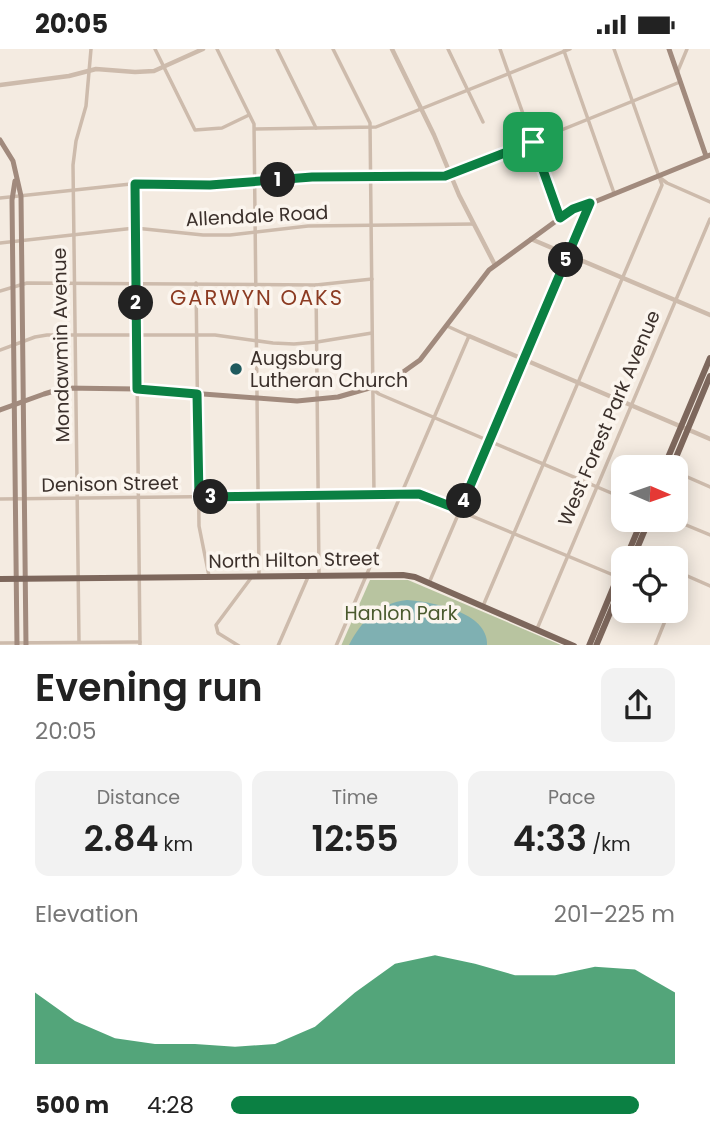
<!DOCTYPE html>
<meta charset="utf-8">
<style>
:root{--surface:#fff;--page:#f2f2f2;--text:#222;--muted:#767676;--accent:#0b8043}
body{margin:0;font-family:Poppins,sans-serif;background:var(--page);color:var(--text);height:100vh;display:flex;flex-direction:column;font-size:26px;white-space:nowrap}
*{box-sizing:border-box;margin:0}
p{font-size:23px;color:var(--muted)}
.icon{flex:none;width:38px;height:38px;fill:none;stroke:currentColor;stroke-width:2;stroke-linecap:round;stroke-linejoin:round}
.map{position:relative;height:596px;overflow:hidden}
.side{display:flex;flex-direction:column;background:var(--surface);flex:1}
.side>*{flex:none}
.needle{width:46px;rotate:92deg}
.fabs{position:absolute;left:611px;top:406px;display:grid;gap:14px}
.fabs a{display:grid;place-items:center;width:77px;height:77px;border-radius:14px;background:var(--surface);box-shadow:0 4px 18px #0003;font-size:35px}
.pin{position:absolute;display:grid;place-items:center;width:60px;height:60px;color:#fff;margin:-30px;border-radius:14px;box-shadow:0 4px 10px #0006}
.km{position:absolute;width:35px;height:35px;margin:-18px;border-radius:50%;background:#222;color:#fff;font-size:19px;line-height:35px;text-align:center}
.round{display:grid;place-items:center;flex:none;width:74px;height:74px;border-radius:14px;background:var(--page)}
.summary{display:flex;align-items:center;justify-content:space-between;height:119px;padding:0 35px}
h1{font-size:38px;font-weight:600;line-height:52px}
.stats{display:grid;grid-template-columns:repeat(3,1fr);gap:10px;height:119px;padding:7px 35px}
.stats div{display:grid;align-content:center;border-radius:14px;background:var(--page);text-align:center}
.stats b{font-size:35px;font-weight:600}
.stats small{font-size:19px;font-weight:400}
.stats p{font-size:19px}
.chart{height:196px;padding:14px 35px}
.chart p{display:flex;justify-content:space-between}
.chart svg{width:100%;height:126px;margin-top:7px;fill:var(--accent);opacity:.7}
ul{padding:0 35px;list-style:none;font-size:23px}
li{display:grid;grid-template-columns:112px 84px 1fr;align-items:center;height:52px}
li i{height:18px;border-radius:9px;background:var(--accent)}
.status{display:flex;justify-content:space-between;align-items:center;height:49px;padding:0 35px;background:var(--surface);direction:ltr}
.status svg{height:19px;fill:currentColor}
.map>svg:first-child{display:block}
.green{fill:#b8c4a0}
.water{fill:#7fb0b2}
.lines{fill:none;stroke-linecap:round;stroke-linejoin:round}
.minor{stroke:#cdbbac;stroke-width:3.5}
.tertiary{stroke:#cdbbac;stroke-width:4.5}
.secondary{stroke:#a18a7d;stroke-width:5}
.primary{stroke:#7d675c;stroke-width:6}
.route-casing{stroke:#fff;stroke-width:14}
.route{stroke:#0b8043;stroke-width:9}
.poi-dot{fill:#1f5a5e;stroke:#fbf5ee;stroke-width:2.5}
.labels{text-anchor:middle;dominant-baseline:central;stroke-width:7;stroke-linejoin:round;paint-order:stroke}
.street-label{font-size:19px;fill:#3b302b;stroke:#fbf5ee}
.poi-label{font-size:19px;fill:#3b302b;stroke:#fbf5ee;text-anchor:start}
.park-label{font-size:19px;fill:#4a5a2e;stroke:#fbf5ee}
.neighbourhood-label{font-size:21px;letter-spacing:2px;fill:#8c3b22;stroke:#fbf5ee}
</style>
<div class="status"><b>20:05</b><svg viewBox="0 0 49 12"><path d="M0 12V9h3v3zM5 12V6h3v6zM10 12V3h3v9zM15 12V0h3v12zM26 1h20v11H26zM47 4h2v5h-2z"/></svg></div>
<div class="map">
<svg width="710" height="597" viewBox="0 0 710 597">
<rect width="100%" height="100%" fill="#f4ebe1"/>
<!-- green -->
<polygon class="green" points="370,531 408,531 561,596 341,597"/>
<!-- water -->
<path class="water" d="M 407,551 C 433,553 488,563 487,596 L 349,596 C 361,572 379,554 407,551 Z"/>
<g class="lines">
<!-- minor -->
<g class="minor">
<polyline points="155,0 195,81 222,79 249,66"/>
<polyline points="217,0 254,75 259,527"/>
<polyline points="277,0 316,79"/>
<polyline points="333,0 370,74 374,445"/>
<polyline points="448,0 483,73"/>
<polyline points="500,0 560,169"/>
<polyline points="564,2 614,144"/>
<polyline points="677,24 687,0"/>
<polyline points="255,80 376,78 570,0"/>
<polyline points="659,128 667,134 710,153"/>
<polyline points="135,135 140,597"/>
<polyline points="0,149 140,134 210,136 312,128 450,126 680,33"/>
<polyline points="0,194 135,179 203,186 230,186 308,177 474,175"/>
<polyline points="196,234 199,477 209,527"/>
<polyline points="316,236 319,526"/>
<polyline points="0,242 27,234 316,236 372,230"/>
<polyline points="0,301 35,288 47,286 215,286 273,294 294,295 317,293 372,284"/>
<polyline points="375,342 379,345 623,449"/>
<polyline points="676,423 710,438"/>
<polyline points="0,450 419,445 618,528"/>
<polyline points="674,471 710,486"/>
<polyline points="629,502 646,509"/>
<polyline points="676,522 710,537"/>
<polyline points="429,534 590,155"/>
<polyline points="676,547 684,527"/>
<polyline points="483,557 662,136 614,0"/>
<polyline points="537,580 710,170"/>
<polyline points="79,593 73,116 76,92 86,57 91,0"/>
<polyline points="0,594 140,593"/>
<polyline points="239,597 218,584 216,576 251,529"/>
<polyline points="278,597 308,528"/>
<polyline points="336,597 469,287 447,277"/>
<polyline points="655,597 669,562"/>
</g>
<!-- tertiary -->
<g class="tertiary">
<polyline points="392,0 434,86 459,146 495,216"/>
<polyline points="0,36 69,27 96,20 135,23 154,22 203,0"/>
<polyline points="531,190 710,266"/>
<polyline points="469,287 710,390"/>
</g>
<!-- secondary -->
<g class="secondary">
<polyline points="669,0 706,107"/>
<polyline points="0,91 13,112 21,147 26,597"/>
<polyline points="15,132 12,151 17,597"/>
<polyline points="0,361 44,345 64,339 137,340 297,352 338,348 373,338 399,326 420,311 489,221 567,164 710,106"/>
</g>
<!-- primary -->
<g class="primary">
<polyline points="664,418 710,309"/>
<polyline points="672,418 710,327"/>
<polyline points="626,509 642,471"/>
<polyline points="633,509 649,471"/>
<polyline points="0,530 403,526 415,528 574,597"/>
<polyline points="589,597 623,515"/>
<polyline points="596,597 623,533"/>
</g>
</g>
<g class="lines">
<defs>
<polygon id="route" points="533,93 560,169 573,160 590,154 460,461 419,445 199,448 197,345 137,340 135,135 210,136 312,128 445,127"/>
</defs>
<!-- route casing -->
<use href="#route" class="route-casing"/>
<!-- route -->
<use href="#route" class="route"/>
</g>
<!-- markers -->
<circle class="poi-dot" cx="236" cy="320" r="7"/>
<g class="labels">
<!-- street labels -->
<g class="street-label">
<text transform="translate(257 167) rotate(-3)">Allendale Road</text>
<text transform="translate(61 296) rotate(-91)">Mondawmin Avenue</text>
<text transform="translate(609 369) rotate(-67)">West Forest Park Avenue</text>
<text transform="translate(110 435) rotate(-1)">Denison Street</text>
<text transform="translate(294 511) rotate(-1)">North Hilton Street</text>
</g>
<!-- poi labels -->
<g class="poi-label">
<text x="250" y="309">Augsburg<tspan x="250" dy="22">Lutheran Church</tspan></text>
</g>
<!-- park labels -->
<g class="park-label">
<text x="401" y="564">Hanlon Park</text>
</g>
<!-- neighbourhood labels -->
<g class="neighbourhood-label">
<text x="257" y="248">GARWYN OAKS</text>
</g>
</g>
</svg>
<div class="fabs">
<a><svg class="needle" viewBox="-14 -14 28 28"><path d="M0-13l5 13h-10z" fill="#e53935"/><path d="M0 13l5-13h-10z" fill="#767676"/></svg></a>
<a><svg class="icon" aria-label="locate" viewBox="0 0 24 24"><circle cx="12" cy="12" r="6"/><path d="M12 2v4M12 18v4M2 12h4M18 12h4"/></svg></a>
</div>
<div class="pin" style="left:533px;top:93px;background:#1e9e55"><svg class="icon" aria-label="arrive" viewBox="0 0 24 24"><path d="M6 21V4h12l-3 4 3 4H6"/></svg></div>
<b class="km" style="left:278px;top:131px">1</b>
<b class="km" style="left:136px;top:254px">2</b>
<b class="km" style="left:211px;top:448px">3</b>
<b class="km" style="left:464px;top:452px">4</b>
<b class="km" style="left:566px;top:211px">5</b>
</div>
<section class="side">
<div class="summary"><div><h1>Evening run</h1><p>20:05</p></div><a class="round"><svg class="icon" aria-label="share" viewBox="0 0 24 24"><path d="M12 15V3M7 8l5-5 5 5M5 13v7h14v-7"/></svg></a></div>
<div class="stats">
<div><p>Distance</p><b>2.84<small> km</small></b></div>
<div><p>Time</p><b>12:55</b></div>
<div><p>Pace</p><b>4:33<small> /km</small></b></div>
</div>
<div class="chart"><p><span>Elevation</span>201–225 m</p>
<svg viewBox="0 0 160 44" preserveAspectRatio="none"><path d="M0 44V19L10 29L20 35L30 37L40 37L50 38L60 37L70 31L80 19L90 9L100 6L110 9L120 13L130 13L140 10L150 11L160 19V44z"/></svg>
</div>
<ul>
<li><b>500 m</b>4:28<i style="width:92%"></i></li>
</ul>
</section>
